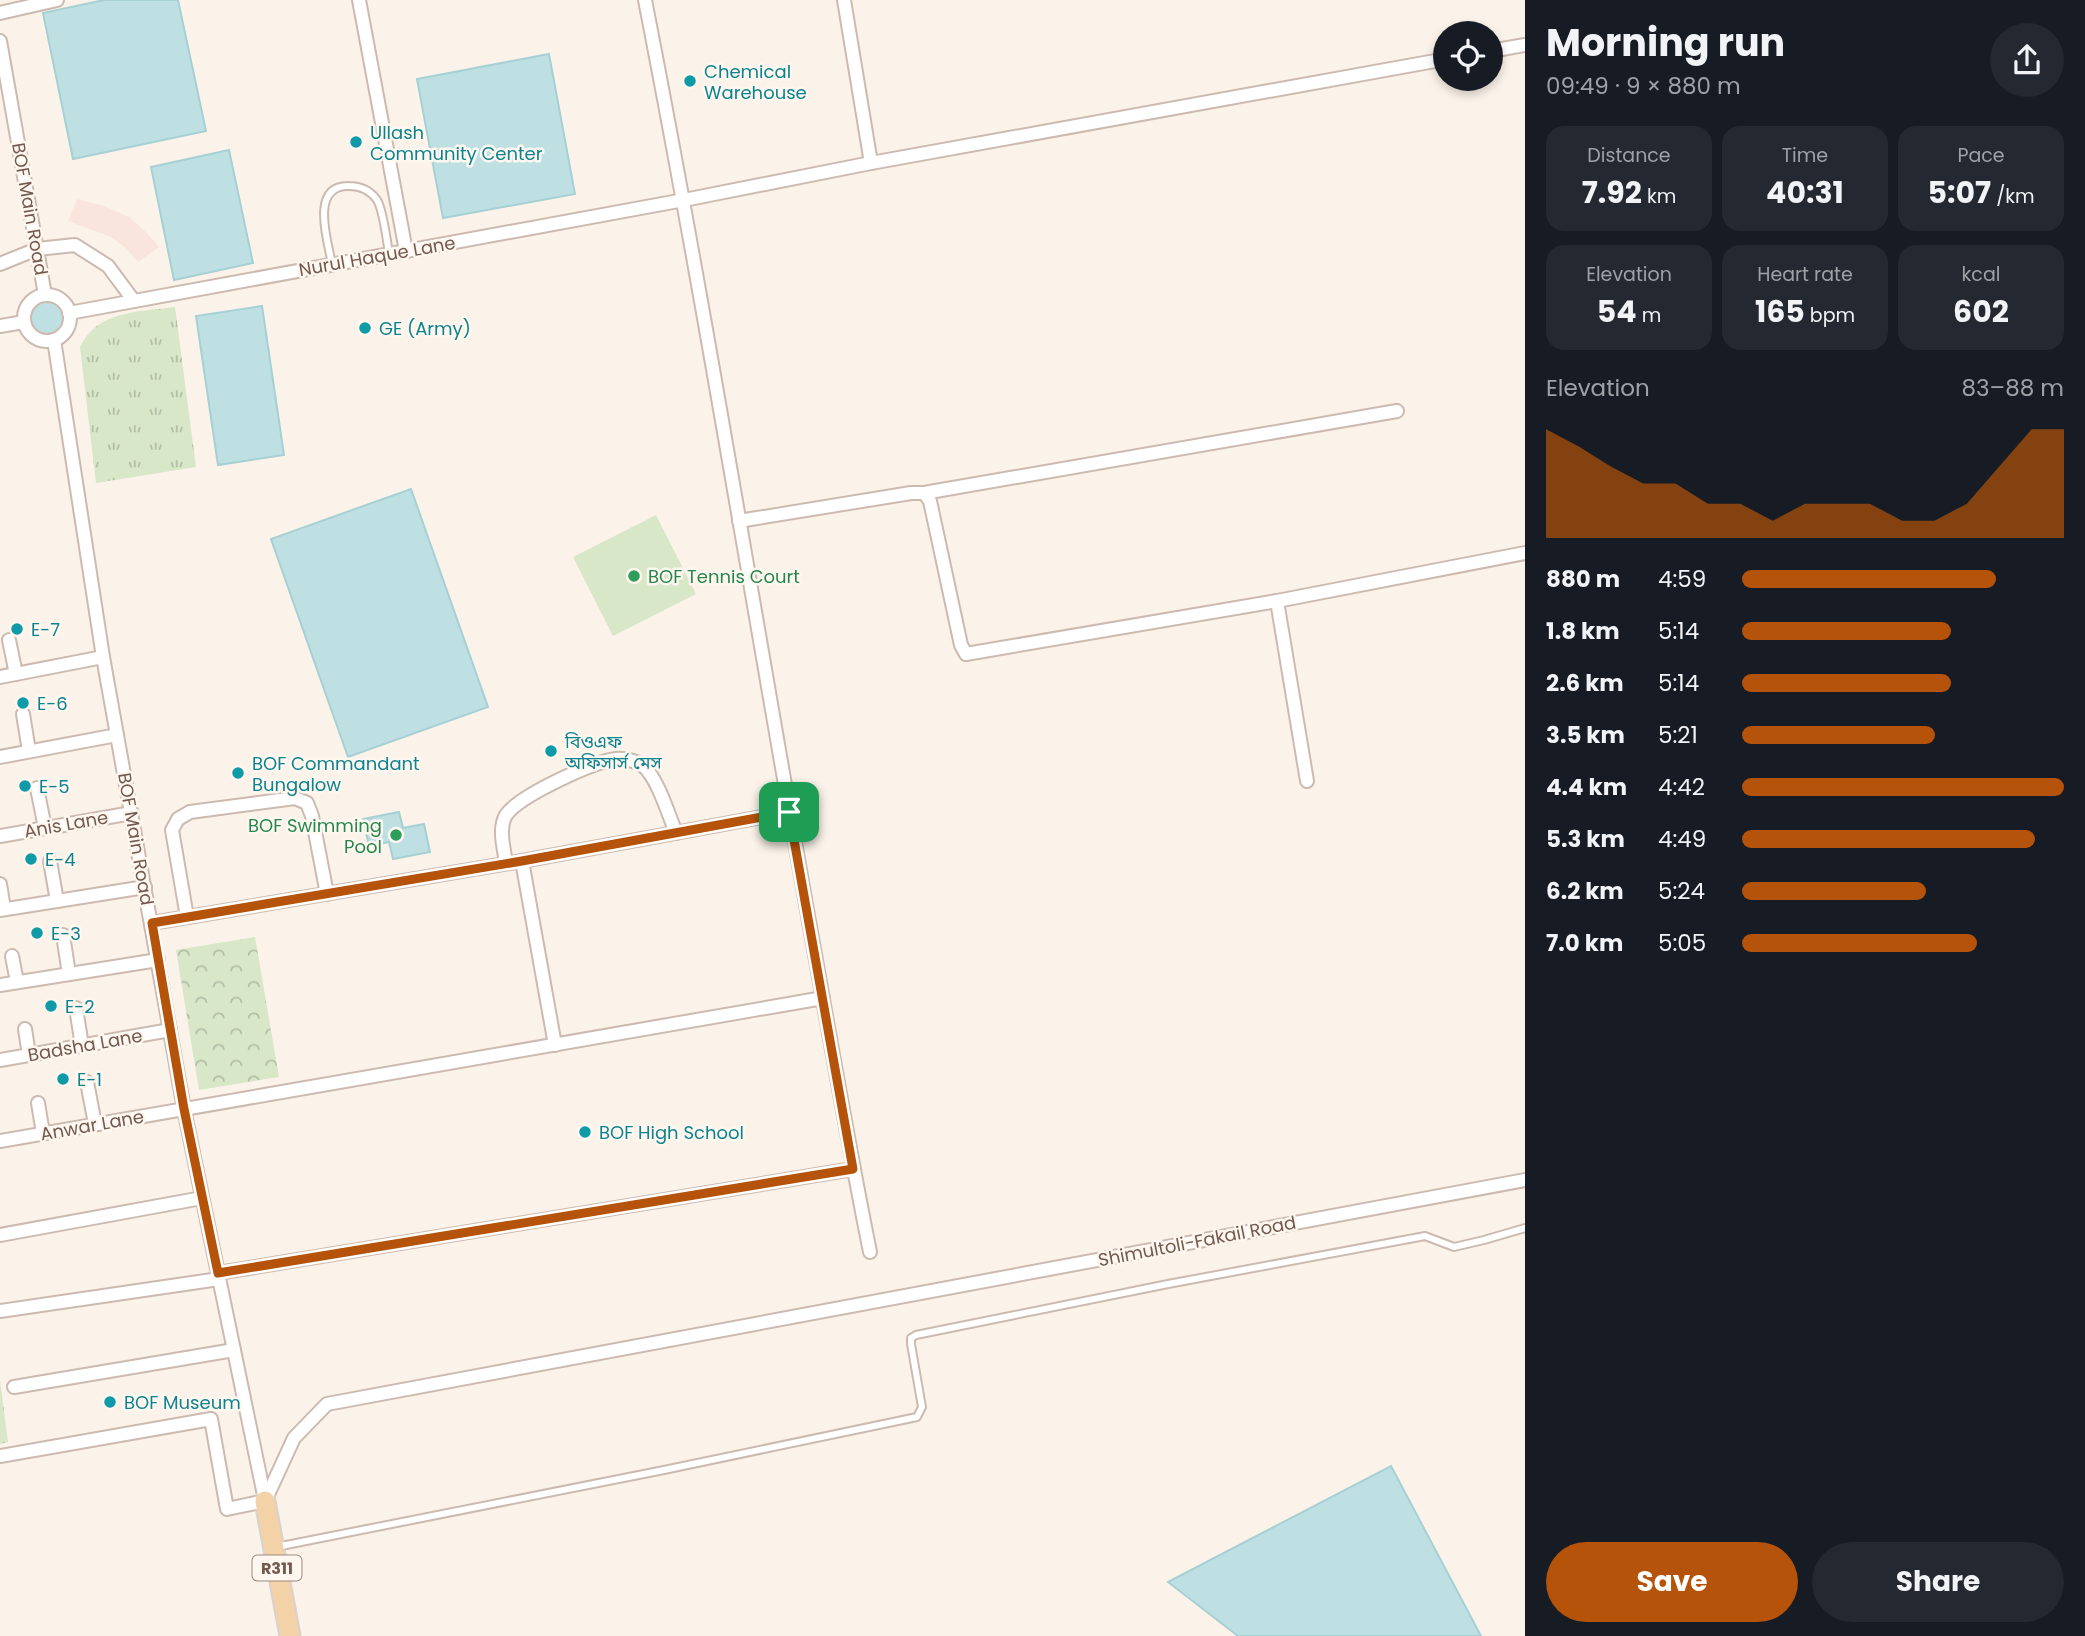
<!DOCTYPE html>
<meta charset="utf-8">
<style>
:root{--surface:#171b24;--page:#242831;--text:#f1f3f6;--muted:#9ea1a6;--accent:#b45309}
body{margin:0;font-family:Poppins,"Noto Sans Bengali",sans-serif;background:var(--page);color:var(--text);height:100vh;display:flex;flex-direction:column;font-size:26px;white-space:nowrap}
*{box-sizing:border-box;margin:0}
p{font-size:23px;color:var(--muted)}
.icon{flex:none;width:38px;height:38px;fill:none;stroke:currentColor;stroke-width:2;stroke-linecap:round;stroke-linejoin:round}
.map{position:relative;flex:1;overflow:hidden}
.details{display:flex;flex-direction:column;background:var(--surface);width:560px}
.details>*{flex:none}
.tools{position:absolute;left:1433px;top:21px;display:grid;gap:14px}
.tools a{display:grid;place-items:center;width:70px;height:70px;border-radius:50%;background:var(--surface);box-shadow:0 4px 10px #0003;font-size:35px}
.pin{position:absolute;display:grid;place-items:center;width:60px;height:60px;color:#fff;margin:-30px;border-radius:14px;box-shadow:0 4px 10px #0006}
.round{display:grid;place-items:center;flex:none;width:74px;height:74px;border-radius:37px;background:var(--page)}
.summary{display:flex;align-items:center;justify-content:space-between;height:119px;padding:0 21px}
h1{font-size:38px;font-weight:700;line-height:52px}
.figures{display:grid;grid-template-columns:repeat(3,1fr);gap:10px;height:119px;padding:7px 21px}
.figures div{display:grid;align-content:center;border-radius:18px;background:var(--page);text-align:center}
.figures b{font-size:30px;font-weight:700}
.figures small{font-size:19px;font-weight:400}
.figures p{font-size:19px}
.chart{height:196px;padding:14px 21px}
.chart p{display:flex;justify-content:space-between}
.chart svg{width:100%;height:126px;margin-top:7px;fill:var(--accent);opacity:.7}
.action{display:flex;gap:14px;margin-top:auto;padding:14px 21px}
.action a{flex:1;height:80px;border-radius:42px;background:var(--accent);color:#fff;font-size:28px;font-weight:700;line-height:80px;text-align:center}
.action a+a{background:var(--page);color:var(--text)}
ul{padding:0 21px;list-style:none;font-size:23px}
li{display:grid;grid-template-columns:112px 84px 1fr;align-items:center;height:52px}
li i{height:18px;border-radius:9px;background:var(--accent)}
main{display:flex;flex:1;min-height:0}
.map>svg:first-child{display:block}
.commercial{fill:#fae4de}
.grass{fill:url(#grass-tufts)}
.park{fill:url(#park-crowns)}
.pitch{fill:#d7e7c8}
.water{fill:#bfe0e3;stroke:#a6d0d4;stroke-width:2}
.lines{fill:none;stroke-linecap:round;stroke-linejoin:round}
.lane-casing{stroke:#ccbab0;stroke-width:10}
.street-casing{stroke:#ccbab0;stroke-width:16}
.primary-casing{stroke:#d8d1ce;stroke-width:23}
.lane{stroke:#fff;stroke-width:6}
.street{stroke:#fff;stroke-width:12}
.primary{stroke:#f3d2a8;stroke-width:19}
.route-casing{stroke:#fff;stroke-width:14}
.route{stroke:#b45309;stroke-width:9}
.culture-dot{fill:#0f9aa8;stroke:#fef7ef;stroke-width:2.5}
.leisure-dot{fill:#2e9e5b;stroke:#fef7ef;stroke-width:2.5}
.labels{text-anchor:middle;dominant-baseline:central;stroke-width:5;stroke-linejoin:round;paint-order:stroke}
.shield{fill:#fef7ef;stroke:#9d887f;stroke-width:2}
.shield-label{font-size:16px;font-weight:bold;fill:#73594f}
.culture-label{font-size:18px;fill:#0d838f;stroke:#fef7ef;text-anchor:start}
.street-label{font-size:18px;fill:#73594f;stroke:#fef7ef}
.leisure-label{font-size:18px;fill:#27864d;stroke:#fef7ef;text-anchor:start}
</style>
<main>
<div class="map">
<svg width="1525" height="1636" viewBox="0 0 1525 1636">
<defs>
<pattern id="grass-tufts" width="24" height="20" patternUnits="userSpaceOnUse" patternTransform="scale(1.75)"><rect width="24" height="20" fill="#d7e7c8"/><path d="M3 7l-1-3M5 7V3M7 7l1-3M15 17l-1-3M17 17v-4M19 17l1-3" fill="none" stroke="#b3bea5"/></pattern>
<pattern id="park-crowns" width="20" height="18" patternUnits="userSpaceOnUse" patternTransform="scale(1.75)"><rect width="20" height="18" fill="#d7e7c8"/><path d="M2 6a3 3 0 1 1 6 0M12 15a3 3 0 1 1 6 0" fill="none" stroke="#b3bea5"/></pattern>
</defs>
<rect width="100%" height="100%" fill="#fbf3e9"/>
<!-- commercial -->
<polygon class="commercial" points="77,199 104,206 129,217 147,233 159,247 138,262 126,248 111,237 68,221"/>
<!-- grass -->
<g class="grass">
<path d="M 175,307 L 196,467 L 96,483 L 80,347 C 98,310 139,312 175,307 Z"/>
<polygon points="0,1380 8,1442 0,1444"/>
</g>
<!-- park -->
<polygon class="park" points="255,937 279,1077 199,1090 176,950"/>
<!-- pitch -->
<polygon class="pitch" points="656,515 696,594 613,636 573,557"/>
<!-- water -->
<g class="water">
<polygon points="104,0 178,0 206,131 73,159 43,13"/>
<polygon points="549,54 575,194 443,218 417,79"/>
<polygon points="229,150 253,263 174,280 151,167"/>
<circle cx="47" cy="318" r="17"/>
<polygon points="262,306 284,455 218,465 196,316"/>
<polygon points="411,489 488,707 348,757 271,539"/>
<polygon points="399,812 403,828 424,824 430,852 393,859 389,842 369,846 363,819"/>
<polygon points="1391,1466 1481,1636 1238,1636 1168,1582"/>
</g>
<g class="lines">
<defs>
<g id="lane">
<path d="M 332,264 C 328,242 309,185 349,186 C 360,186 370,190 377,200 C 383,209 387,241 389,254"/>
<polyline points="276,1547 664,1470 917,1417 922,1407 911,1344 911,1338 916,1335 1168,1284 1425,1236 1454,1247 1484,1240 1525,1228"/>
</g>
<g id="street">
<polyline points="359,0 406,251"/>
<path d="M 645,0 C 706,312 756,625 812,938 C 831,1043 849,1148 870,1252"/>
<polyline points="844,0 871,163"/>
<polyline points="0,13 57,0"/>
<polyline points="0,41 45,295"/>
<polyline points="1491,51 1525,45"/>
<polyline points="0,264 37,249 75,245 108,266 134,301"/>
<circle cx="47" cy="318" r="23"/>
<polyline points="69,313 684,200 871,163 1446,59"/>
<polyline points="0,326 24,322"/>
<polyline points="54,340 103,657 184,1109 265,1500"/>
<polyline points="924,493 1397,411"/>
<polyline points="739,521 911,493 924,493 930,501 961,645 966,654 1277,601 1525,553"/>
<polyline points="1277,601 1307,781"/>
<polyline points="9,640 16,674"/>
<polyline points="0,677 103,657"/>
<polyline points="23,714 29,751"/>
<polyline points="0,757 117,735"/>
<polyline points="37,788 45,828"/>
<polyline points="0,836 132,813"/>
<polyline points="50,861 57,901"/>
<polyline points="522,861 555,1045"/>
<path d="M 506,863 C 504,848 498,829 506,815 C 519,796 592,762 616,759 C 624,758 636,761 642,765 C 657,776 669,816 676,833"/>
<polyline points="0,884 4,909"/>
<polyline points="0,910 145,887"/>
<polyline points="187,917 172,830 178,819 190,812 295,798 307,803 312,816 327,894"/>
<polyline points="152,923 522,861 789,812"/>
<polyline points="63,935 69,974"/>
<polyline points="12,956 17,982"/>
<polyline points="0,985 158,960"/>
<polyline points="76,1008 82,1046"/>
<polyline points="25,1029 29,1055"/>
<polyline points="0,1060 170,1030"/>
<polyline points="87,1082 95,1124"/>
<polyline points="38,1103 43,1133"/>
<polyline points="0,1141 823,998"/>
<polyline points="0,1235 202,1198"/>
<polyline points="218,1273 853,1169"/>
<polyline points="0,1311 219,1279"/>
<polyline points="14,1387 234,1350"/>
<polyline points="0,1456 211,1419 227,1509 265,1501"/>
<polyline points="265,1501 294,1438 327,1404 1525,1180"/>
</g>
<polyline id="primary" points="265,1501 290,1636"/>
</defs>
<!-- lane casing -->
<use href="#lane" class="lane-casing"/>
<!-- street casing -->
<use href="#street" class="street-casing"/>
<!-- primary casing -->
<use href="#primary" class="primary-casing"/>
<!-- lane -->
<use href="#lane" class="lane"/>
<!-- street -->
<use href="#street" class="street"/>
<!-- primary -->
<use href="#primary" class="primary"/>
</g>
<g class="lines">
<defs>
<polygon id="route" points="789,812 853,1169 218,1273 184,1109 152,923 522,861"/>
</defs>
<!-- route casing -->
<use href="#route" class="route-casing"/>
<!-- route -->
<use href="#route" class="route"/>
</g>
<!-- markers -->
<g class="culture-dot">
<circle cx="690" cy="81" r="7"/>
<circle cx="356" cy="142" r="7"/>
<circle cx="365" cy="328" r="7"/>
<circle cx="17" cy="629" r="7"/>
<circle cx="23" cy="703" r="7"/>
<circle cx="551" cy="751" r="7"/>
<circle cx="238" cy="773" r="7"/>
<circle cx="25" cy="786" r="7"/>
<circle cx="31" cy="859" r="7"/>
<circle cx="37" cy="933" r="7"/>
<circle cx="51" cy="1006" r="7"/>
<circle cx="63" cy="1079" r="7"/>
<circle cx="585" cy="1132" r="7"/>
<circle cx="110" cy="1402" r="7"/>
</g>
<g class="leisure-dot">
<circle cx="634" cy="576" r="7"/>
<circle cx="396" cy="835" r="7"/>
</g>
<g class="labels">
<!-- shield labels -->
<rect class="shield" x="252.5" y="1555.5" width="49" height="25" rx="5"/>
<g class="shield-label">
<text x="277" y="1568">R311</text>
</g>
<!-- culture labels -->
<g class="culture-label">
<text x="704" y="71">Chemical<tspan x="704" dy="21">Warehouse</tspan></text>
<text x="370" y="132">Ullash<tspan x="370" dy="21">Community Center</tspan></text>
<text x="379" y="328">GE (Army)</text>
<text x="31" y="629">E-7</text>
<text x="37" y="703">E-6</text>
<text x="565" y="741">বিওএফ<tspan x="565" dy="21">অফিসার্স মেস</tspan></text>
<text x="252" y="763">BOF Commandant<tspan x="252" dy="21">Bungalow</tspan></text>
<text x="39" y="786">E-5</text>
<text x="45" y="859">E-4</text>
<text x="51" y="933">E-3</text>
<text x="65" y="1006">E-2</text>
<text x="77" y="1079">E-1</text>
<text x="599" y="1132">BOF High School</text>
<text x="124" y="1402">BOF Museum</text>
</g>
<!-- street labels -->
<g class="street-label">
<text transform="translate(30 209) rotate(80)">BOF Main Road</text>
<text transform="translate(377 256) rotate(-10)">Nurul Haque Lane</text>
<text transform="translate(66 824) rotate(-10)">Anis Lane</text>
<text transform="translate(136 839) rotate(80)">BOF Main Road</text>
<text transform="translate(85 1045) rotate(-10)">Badsha Lane</text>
<text transform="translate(92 1125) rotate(-10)">Anwar Lane</text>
<text transform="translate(1197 1241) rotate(-11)">Shimultoli-Fakail Road</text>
</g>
<!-- leisure labels -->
<g class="leisure-label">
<text x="648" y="576">BOF Tennis Court</text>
<text x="382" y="825" text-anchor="end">BOF Swimming<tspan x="382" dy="21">Pool</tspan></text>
</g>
</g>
</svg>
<div class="tools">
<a><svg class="icon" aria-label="locate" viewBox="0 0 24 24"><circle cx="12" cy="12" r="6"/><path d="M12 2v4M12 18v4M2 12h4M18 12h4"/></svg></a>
</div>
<div class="pin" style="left:789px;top:812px;background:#1e9e55"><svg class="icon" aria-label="arrive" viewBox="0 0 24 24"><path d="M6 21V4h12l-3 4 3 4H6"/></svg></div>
</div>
<section class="details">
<div class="summary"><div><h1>Morning run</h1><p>09:49 · 9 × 880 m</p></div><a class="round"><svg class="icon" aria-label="share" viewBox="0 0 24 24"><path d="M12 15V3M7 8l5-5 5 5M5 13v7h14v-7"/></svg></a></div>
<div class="figures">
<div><p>Distance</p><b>7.92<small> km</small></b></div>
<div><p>Time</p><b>40:31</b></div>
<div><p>Pace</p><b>5:07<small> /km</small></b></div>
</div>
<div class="figures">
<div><p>Elevation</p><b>54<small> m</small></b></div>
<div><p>Heart rate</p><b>165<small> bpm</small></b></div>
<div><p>kcal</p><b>602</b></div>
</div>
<div class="chart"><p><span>Elevation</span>83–88 m</p>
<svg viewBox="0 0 160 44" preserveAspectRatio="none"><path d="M0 44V6L10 12L20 19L30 25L40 25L50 32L60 32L70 38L80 32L90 32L100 32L110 38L120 38L130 32L140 19L150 6L160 6V44z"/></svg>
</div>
<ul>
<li><b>880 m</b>4:59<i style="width:79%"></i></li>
<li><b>1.8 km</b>5:14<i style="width:65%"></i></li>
<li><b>2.6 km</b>5:14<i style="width:65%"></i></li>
<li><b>3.5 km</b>5:21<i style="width:60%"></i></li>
<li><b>4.4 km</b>4:42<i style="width:100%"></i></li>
<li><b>5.3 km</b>4:49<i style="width:91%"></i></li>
<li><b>6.2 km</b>5:24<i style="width:57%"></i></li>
<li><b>7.0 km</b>5:05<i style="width:73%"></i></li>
</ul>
<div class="action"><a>Save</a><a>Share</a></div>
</section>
</main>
